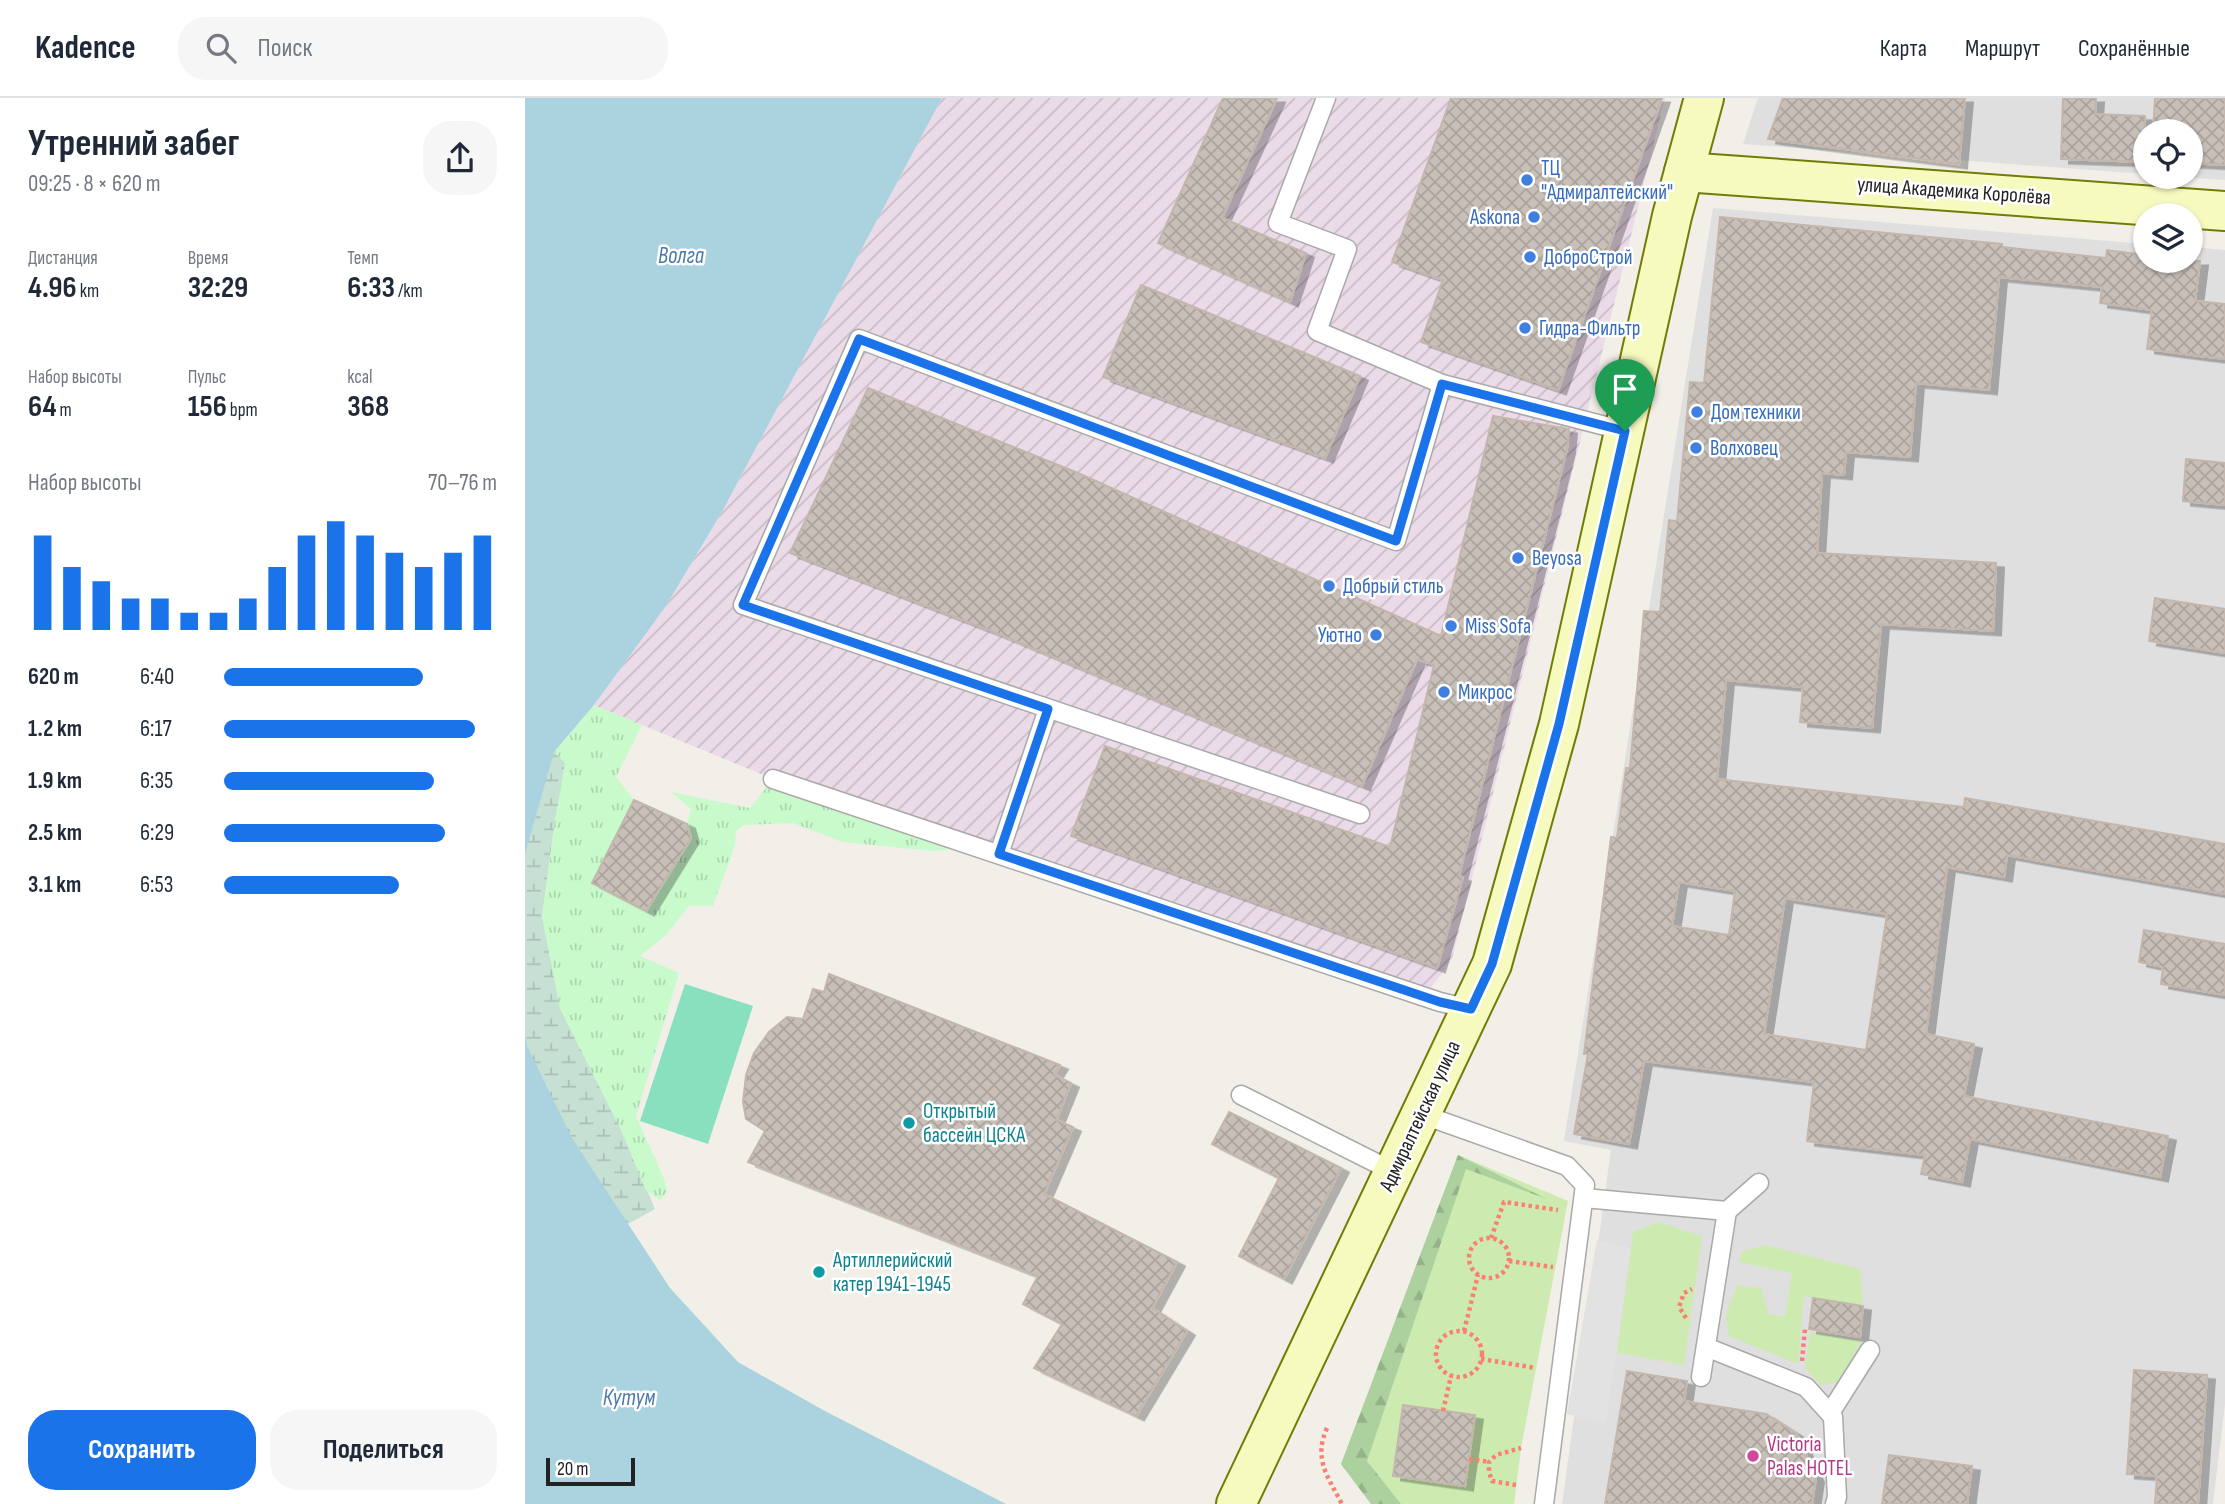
<!DOCTYPE html>
<html lang="ru">
<meta charset="utf-8">
<style>
:root{--surface:#fff;--page:#f6f6f7;--text:#1f2937;--muted:#747a83;--line:#e0e1e3;--accent:#1a73e8}
body{margin:0;font-family:"Sofia Sans Condensed",sans-serif;background:var(--page);color:var(--text);height:100vh;display:flex;flex-direction:column;font-size:26px;white-space:nowrap}
*{box-sizing:border-box;margin:0}
p{font-size:23px;color:var(--muted)}
.icon{flex:none;width:38px;height:38px;fill:none;stroke:currentColor;stroke-width:2;stroke-linecap:round;stroke-linejoin:round}
.map{position:relative;flex:1;overflow:hidden}
.sheet{display:flex;flex-direction:column;background:var(--surface);width:525px}
.sheet>*{flex:none}
.buttons{position:absolute;left:1608px;top:21px;display:grid;gap:14px}
.buttons a{display:grid;place-items:center;width:70px;height:70px;border-radius:50%;background:var(--surface);box-shadow:0 2px 5px #0004;font-size:35px}
.scale{position:absolute;left:21px;bottom:18px;width:89px;box-sizing:border-box;padding-left:7px;border:4px solid #222;border-top:0;font-size:19px;line-height:24px;white-space:nowrap;color:#222;-webkit-text-stroke:5px #fff;paint-order:stroke}
.pin{position:absolute;display:grid;place-items:center;width:60px;height:60px;color:#fff;margin:-72px -30px;border-radius:50% 50% 50% 0;rotate:-45deg;box-shadow:0 0 7px #0007}
.pin .icon{rotate:45deg}
.round{display:grid;place-items:center;flex:none;width:74px;height:74px;border-radius:28px;background:var(--page)}
.headline{display:flex;align-items:center;justify-content:space-between;height:119px;padding:0 28px}
h1{font-size:38px;font-weight:700;line-height:52px}
.stats{display:grid;grid-template-columns:repeat(3,1fr);gap:10px;height:119px;padding:7px 28px}
.stats div{display:grid;align-content:center}
.stats b{font-size:30px;font-weight:700}
.stats small{font-size:19px;font-weight:400}
.stats p{font-size:19px}
.chart{height:196px;padding:14px 28px}
.chart p{display:flex;justify-content:space-between}
.chart svg{width:100%;height:126px;margin-top:7px;stroke:var(--accent);stroke-width:6}
.button{display:flex;gap:14px;margin-top:auto;padding:14px 28px}
.button a{flex:1;height:80px;border-radius:28px;background:var(--accent);color:#fff;font-size:28px;font-weight:700;line-height:80px;text-align:center}
.button a+a{background:var(--page);color:var(--text)}
ul{padding:0 28px;list-style:none;font-size:23px}
li{display:grid;grid-template-columns:112px 84px 1fr;align-items:center;height:52px}
li i{height:18px;border-radius:9px;background:var(--accent)}
header{display:flex;align-items:center;gap:42px;box-sizing:border-box;height:98px;padding:0 35px;background:var(--surface);border-bottom:2px solid var(--line)}
header strong{font-size:33px}
nav{display:flex;gap:38px;margin-inline-start:auto;font-size:24px}
.search{width:490px;height:63px;background:var(--page);display:flex;align-items:center;gap:18px;box-sizing:border-box;padding:0 24px;border-radius:28px;color:var(--muted);font-size:26px}
main{display:flex;flex:1;min-height:0}
.map>svg:first-child{display:block}
.residential{fill:#e0dfdf}
.industrial{fill:url(#industrial-furrows)}
.grass{fill:#cdebb0}
.forest{fill:url(#forest-firs)}
.wetland{fill:url(#wetland-marsh)}
.park{fill:url(#park-tufts)}
.pitch{fill:#88e0be}
.parking{fill:#e2e2e2}
.water{fill:#aad3df}
.building{fill:url(#building-cross-hatch);stroke:#c4b6ab;stroke-width:2;fill-rule:evenodd;filter:url(#shadow)}
.lines{fill:none;stroke-linecap:round;stroke-linejoin:round}
.service-casing{stroke:#a9a9a9;stroke-width:21}
.secondary-casing{stroke:#707d05;stroke-width:42}
.path{stroke:#fa8072;stroke-width:4.5;stroke-dasharray:3.5 3.5;stroke-linecap:butt}
.service{stroke:#fff;stroke-width:18}
.secondary{stroke:#f7fabf;stroke-width:38}
.route-casing{stroke:#fff;stroke-width:14}
.route{stroke:#1a73e8;stroke-width:9}
.shop-dot{fill:#3f7fe0;stroke:#fff;stroke-width:2.5}
.culture-dot{fill:#0f9aa8;stroke:#fff;stroke-width:2.5}
.hotel-dot{fill:#d1479c;stroke:#fff;stroke-width:2.5}
.labels{text-anchor:middle;dominant-baseline:central;stroke-width:5;stroke-linejoin:round;paint-order:stroke}
.shop-label{font-size:21px;fill:#366cbe;stroke:#fff;text-anchor:start}
.street-label{font-size:21px;fill:#222;stroke:#fff}
.culture-label{font-size:21px;fill:#0d838f;stroke:#fff;text-anchor:start}
.hotel-label{font-size:21px;fill:#b23c85;stroke:#fff;text-anchor:start}
.water-label{font-size:23px;font-style:italic;fill:#4a7aab;stroke:#fff}
</style>
<header>
<strong>Kadence</strong>
<div class="search"><svg class="icon" aria-label="search" viewBox="0 0 24 24"><circle cx="10" cy="10" r="6"/><path d="M15 15l6 6"/></svg>Поиск</div>
<nav><a>Карта</a><a>Маршрут</a><a>Сохранённые</a></nav>
</header>
<main>
<section class="sheet">
<div class="headline"><div><h1>Утренний забег</h1><p>09:25 · 8 × 620 m</p></div><a class="round"><svg class="icon" aria-label="share" viewBox="0 0 24 24"><path d="M12 15V3M7 8l5-5 5 5M5 13v7h14v-7"/></svg></a></div>
<div class="stats">
<div><p>Дистанция</p><b>4.96<small> km</small></b></div>
<div><p>Время</p><b>32:29</b></div>
<div><p>Темп</p><b>6:33<small> /km</small></b></div>
</div>
<div class="stats">
<div><p>Набор высоты</p><b>64<small> m</small></b></div>
<div><p>Пульс</p><b>156<small> bpm</small></b></div>
<div><p>kcal</p><b>368</b></div>
</div>
<div class="chart"><p><span>Набор высоты</span>70–76 m</p>
<svg viewBox="0 0 160 44" preserveAspectRatio="none"><path d="M5 44V11M15 44V22M25 44V27M35 44V33M45 44V33M55 44V38M65 44V38M75 44V33M85 44V22M95 44V11M105 44V6M115 44V11M125 44V17M135 44V22M145 44V17M155 44V11"/></svg>
</div>
<ul>
<li><b>620 m</b>6:40<i style="width:73%"></i></li>
<li><b>1.2 km</b>6:17<i style="width:92%"></i></li>
<li><b>1.9 km</b>6:35<i style="width:77%"></i></li>
<li><b>2.5 km</b>6:29<i style="width:81%"></i></li>
<li><b>3.1 km</b>6:53<i style="width:64%"></i></li>
</ul>
<div class="button"><a>Сохранить</a><a>Поделиться</a></div>
</section>
<div class="map">
<svg width="1700" height="1406" viewBox="0 0 1700 1406">
<defs>
<pattern id="industrial-furrows" width="10" height="10" patternUnits="userSpaceOnUse" patternTransform="scale(1.75)"><rect width="10" height="10" fill="#ebdbe8"/><path d="M-1 1l2-2M0 10L10 0M9 11l2-2" fill="none" stroke="#c9bcc7"/></pattern>
<pattern id="forest-firs" width="22" height="20" patternUnits="userSpaceOnUse" patternTransform="scale(1.75)"><rect width="22" height="20" fill="#add19e"/><path d="M5 1l3.5 6h-7zM16 11l3.5 6h-7z" fill="#95b388"/></pattern>
<pattern id="wetland-marsh" width="20" height="14" patternUnits="userSpaceOnUse" patternTransform="scale(1.75)"><rect width="20" height="14" fill="#c6e0d4"/><path d="M1 5h8M5 5V1M11 12h8M15 12V8" fill="none" stroke="#aac0b6"/></pattern>
<pattern id="park-tufts" width="24" height="20" patternUnits="userSpaceOnUse" patternTransform="scale(1.75)"><rect width="24" height="20" fill="#c8facc"/><path d="M3 7l-1-3M5 7V3M7 7l1-3M15 17l-1-3M17 17v-4M19 17l1-3" fill="none" stroke="#acd6af"/></pattern>
<pattern id="building-cross-hatch" width="8" height="8" patternUnits="userSpaceOnUse" patternTransform="scale(1.75)"><rect width="8" height="8" fill="#c7bfb8"/><path d="M0 0l8 8M0 8l8-8" fill="none" stroke="#aba49e"/></pattern>
<filter id="shadow"><feDropShadow dx="8" dy="4.5" stdDeviation="0" flood-color="#0004"/></filter>
</defs>
<rect width="100%" height="100%" fill="#f2efe9"/>
<!-- residential -->
<g class="residential">
<polygon points="1233,0 1700,0 1700,82 1656,79 1666,79 1666,33 1620,33 1620,76 1218,46"/>
<polygon points="1188,110 1620,146 1620,163 1666,163 1666,149 1700,152 1700,1306 1688,1406 1037,1406 1086,1052 1039,1043"/>
</g>
<!-- industrial -->
<polygon class="industrial" points="417,0 1140,0 927,861 903,894 248,681 69,607 141,508 198,412"/>
<!-- grass -->
<g class="grass">
<polygon points="933,1057 1043,1103 996,1350 989,1406 846,1406 816,1366"/>
<polygon points="1134,1124 1177,1138 1159,1267 1092,1255 1108,1134"/>
<polygon points="1240,1147 1335,1171 1338,1208 1279,1198 1273,1266 1204,1238 1201,1216 1212,1187 1236,1190 1244,1217 1260,1218 1267,1175 1214,1164 1217,1153"/>
<polygon points="1285,1234 1336,1243 1315,1283 1296,1287 1280,1270"/>
</g>
<!-- forest -->
<polygon class="forest" points="933,1057 1022,1101 941,1071 842,1363 876,1406 846,1406 816,1366"/>
<!-- wetland -->
<polygon class="wetland" points="29,654 41,665 30,723 17,819 97,1034 130,1111 103,1126 0,1096 0,682"/>
<!-- park -->
<polygon class="park" points="69,607 117,627 91,679 109,702 67,785 120,812 166,740 162,726 166,711 146,694 225,710 248,681 431,742 426,751 408,753 317,744 268,725 219,727 211,733 210,747 188,808 164,808 142,836 115,858 154,875 111,1018 139,1081 142,1094 135,1102 121,1093 97,1034 35,911 17,819 30,723 40,665 29,654"/>
<!-- pitch -->
<polygon class="pitch" points="160,886 228,908 183,1046 115,1023"/>
<!-- parking -->
<polygon class="parking" points="1072,1142 1106,1150 1081,1325 1042,1316"/>
<!-- water -->
<g class="water">
<polygon points="0,0 417,0 198,412 141,508 69,607 29,654 0,756"/>
<polygon points="0,937 2,948 47,1040 145,1190 213,1264 298,1312 481,1406 0,1406"/>
</g>
<!-- building -->
<g class="building">
<polygon points="698,0 752,0 697,120 781,155 765,204 633,145"/>
<polygon points="926,0 1137,0 1033,292 896,244 918,182 867,164"/>
<polygon points="1258,0 1440,0 1434,66 1243,41"/>
<polygon points="1538,0 1571,0 1570,16 1620,18 1618,64 1536,61"/>
<polygon points="1630,0 1700,0 1700,67 1666,65 1666,33 1628,33"/>
<path d="M 1195,119 L 1477,146 L 1477,149 L 1581,160 L 1582,152 L 1620,157 L 1620,163 L 1675,163 L 1670,203 L 1700,206 L 1700,261 L 1675,258 L 1622,251 L 1627,212 L 1575,205 L 1577,189 L 1474,179 L 1464,292 L 1391,285 L 1385,359 L 1321,354 L 1319,377 L 1297,375 L 1292,455 L 1471,465 L 1468,533 L 1356,526 L 1347,630 L 1275,624 L 1278,589 L 1201,582 L 1192,681 L 1439,709 L 1440,700 L 1700,746 L 1700,796 L 1482,757 L 1479,779 L 1422,769 L 1401,936 L 1449,946 L 1439,998 L 1643,1038 L 1635,1079 L 1445,1041 L 1437,1084 L 1396,1076 L 1400,1057 L 1282,1043 L 1289,984 L 1119,963 L 1104,1046 L 1049,1036 L 1063,956 L 1059,956 L 1086,739 L 1092,740 L 1101,670 L 1105,670 L 1119,513 L 1135,514 L 1144,422 L 1152,423 L 1165,284 L 1179,285 ZM 1154,784 L 1210,793 L 1204,837 L 1147,828 ZM 1260,800 L 1362,816 L 1341,952 L 1239,936 Z"/>
<polygon points="616,187 835,278 800,360 578,279"/>
<polygon points="343,290 553,375 916,538 968,318 1044,331 1042,351 934,778 938,779 912,870 546,738 580,648 865,749 909,567 892,561 837,688 469,534 265,455"/>
<polygon points="1661,361 1700,365 1700,407 1658,403"/>
<polygon points="1630,500 1700,511 1700,555 1624,543"/>
<polygon points="109,702 162,726 166,740 121,813 67,785"/>
<polygon points="1619,832 1700,846 1700,897 1636,886 1638,869 1614,864"/>
<polygon points="304,876 535,967 529,977 546,985 531,1022 548,1029 519,1096 652,1164 627,1210 662,1233 611,1318 509,1270 537,1226 498,1206 513,1178 223,1064 240,1033 221,1021 218,1004 221,977 229,955 244,934 262,919 278,921 288,891 299,894"/>
<polygon points="704,1014 816,1070 759,1181 714,1158 754,1080 687,1046"/>
<polygon points="1288,1200 1338,1208 1335,1239 1284,1231"/>
<polygon points="1609,1272 1682,1277 1673,1406 1630,1406 1632,1378 1602,1376"/>
<polygon points="1102,1273 1162,1283 1159,1303 1241,1316 1272,1336 1291,1380 1287,1406 1080,1406"/>
<polygon points="878,1307 950,1317 940,1388 868,1378"/>
<polygon points="1364,1357 1447,1368 1442,1406 1357,1406"/>
</g>
<g class="lines">
<defs>
<g id="service">
<polyline points="801,0 753,125 822,151 792,233 917,286"/>
<polyline points="248,681 915,904 946,911"/>
<polyline points="835,716 218,507 334,241 871,443 917,286 1100,333"/>
<polyline points="474,756 523,611"/>
<polyline points="716,997 869,1074"/>
<polyline points="896,1016 1042,1068 1060,1087 1019,1406"/>
<polyline points="1059,1100 1202,1113 1234,1085"/>
<polyline points="1181,1249 1281,1289 1308,1319 1312,1399 1310,1406"/>
<polyline points="1176,1279 1202,1113"/>
<polyline points="1305,1315 1345,1252"/>
</g>
<g id="secondary">
<polyline points="1159,74 1700,113"/>
<polyline points="711,1406 967,866 1034,626 1147,118 1179,0"/>
</g>
</defs>
<!-- service casing -->
<use href="#service" class="service-casing"/>
<!-- secondary casing -->
<use href="#secondary" class="secondary-casing"/>
<!-- path -->
<g class="path">
<polyline points="966,1140 979,1104 1033,1112"/>
<circle cx="964" cy="1160" r="20"/>
<polyline points="984,1163 1028,1169"/>
<polyline points="1161,1220 1154,1209 1159,1195 1167,1191"/>
<polyline points="939,1233 953,1177"/>
<circle cx="934" cy="1256" r="23"/>
<polyline points="956,1261 1011,1270"/>
<polyline points="1277,1263 1280,1231"/>
<polyline points="918,1313 926,1278"/>
<path d="M 802,1330 C 788,1361 803,1379 817,1406"/>
<polyline points="944,1361 964,1364"/>
<polyline points="991,1387 967,1383 964,1374 964,1364 971,1357 996,1350"/>
</g>
<!-- service -->
<use href="#service" class="service"/>
<!-- secondary -->
<use href="#secondary" class="secondary"/>
</g>
<g class="lines">
<defs>
<polygon id="route" points="334,241 871,443 917,286 1100,333 1034,626 967,866 946,911 915,904 474,756 523,611 218,507"/>
</defs>
<!-- route casing -->
<use href="#route" class="route-casing"/>
<!-- route -->
<use href="#route" class="route"/>
</g>
<!-- markers -->
<g class="shop-dot">
<circle cx="1002" cy="82" r="7"/>
<circle cx="1009" cy="119" r="7"/>
<circle cx="1005" cy="159" r="7"/>
<circle cx="1000" cy="230" r="7"/>
<circle cx="1172" cy="314" r="7"/>
<circle cx="1171" cy="350" r="7"/>
<circle cx="993" cy="460" r="7"/>
<circle cx="804" cy="488" r="7"/>
<circle cx="926" cy="528" r="7"/>
<circle cx="851" cy="537" r="7"/>
<circle cx="919" cy="594" r="7"/>
</g>
<g class="culture-dot">
<circle cx="384" cy="1025" r="7"/>
<circle cx="294" cy="1174" r="7"/>
</g>
<circle class="hotel-dot" cx="1228" cy="1358" r="7"/>
<g class="labels">
<!-- shop labels -->
<g class="shop-label">
<text x="1016" y="70">ТЦ<tspan x="1016" dy="24">"Адмиралтейский"</tspan></text>
<text x="995" y="119" text-anchor="end">Askona</text>
<text x="1019" y="159">ДоброСтрой</text>
<text x="1014" y="230">Гидра-Фильтр</text>
<text x="1186" y="314">Дом техники</text>
<text x="1185" y="350">Волховец</text>
<text x="1007" y="460">Beyosa</text>
<text x="818" y="488">Добрый стиль</text>
<text x="940" y="528">Miss Sofa</text>
<text x="837" y="537" text-anchor="end">Уютно</text>
<text x="933" y="594">Микрос</text>
</g>
<!-- street labels -->
<g class="street-label">
<text transform="translate(1429 93) rotate(4)">улица Академика Королёва</text>
<text transform="translate(895 1018) rotate(-65)">Адмиралтейская улица</text>
</g>
<!-- culture labels -->
<g class="culture-label">
<text x="398" y="1013">Открытый<tspan x="398" dy="24">бассейн ЦСКА</tspan></text>
<text x="308" y="1162">Артиллерийский<tspan x="308" dy="24">катер 1941-1945</tspan></text>
</g>
<!-- hotel labels -->
<g class="hotel-label">
<text x="1242" y="1346">Victoria<tspan x="1242" dy="24">Palas HOTEL</tspan></text>
</g>
<!-- water labels -->
<g class="water-label">
<text x="156" y="158">Волга</text>
<text x="104" y="1300">Кутум</text>
</g>
</g>
</svg>
<div class="buttons">
<a><svg class="icon" aria-label="locate" viewBox="0 0 24 24"><circle cx="12" cy="12" r="6"/><path d="M12 2v4M12 18v4M2 12h4M18 12h4"/></svg></a>
<a><svg class="icon" aria-label="layers" viewBox="0 0 24 24"><path d="M12 4l9 5-9 5-9-5zM3 14l9 5 9-5"/></svg></a>
</div>
<div class="scale">20 m</div>
<div class="pin" style="left:1100px;top:333px;background:#1e9e55"><svg class="icon" aria-label="arrive" viewBox="0 0 24 24"><path d="M6 21V4h12l-3 4 3 4H6"/></svg></div>
</div>
</main>
